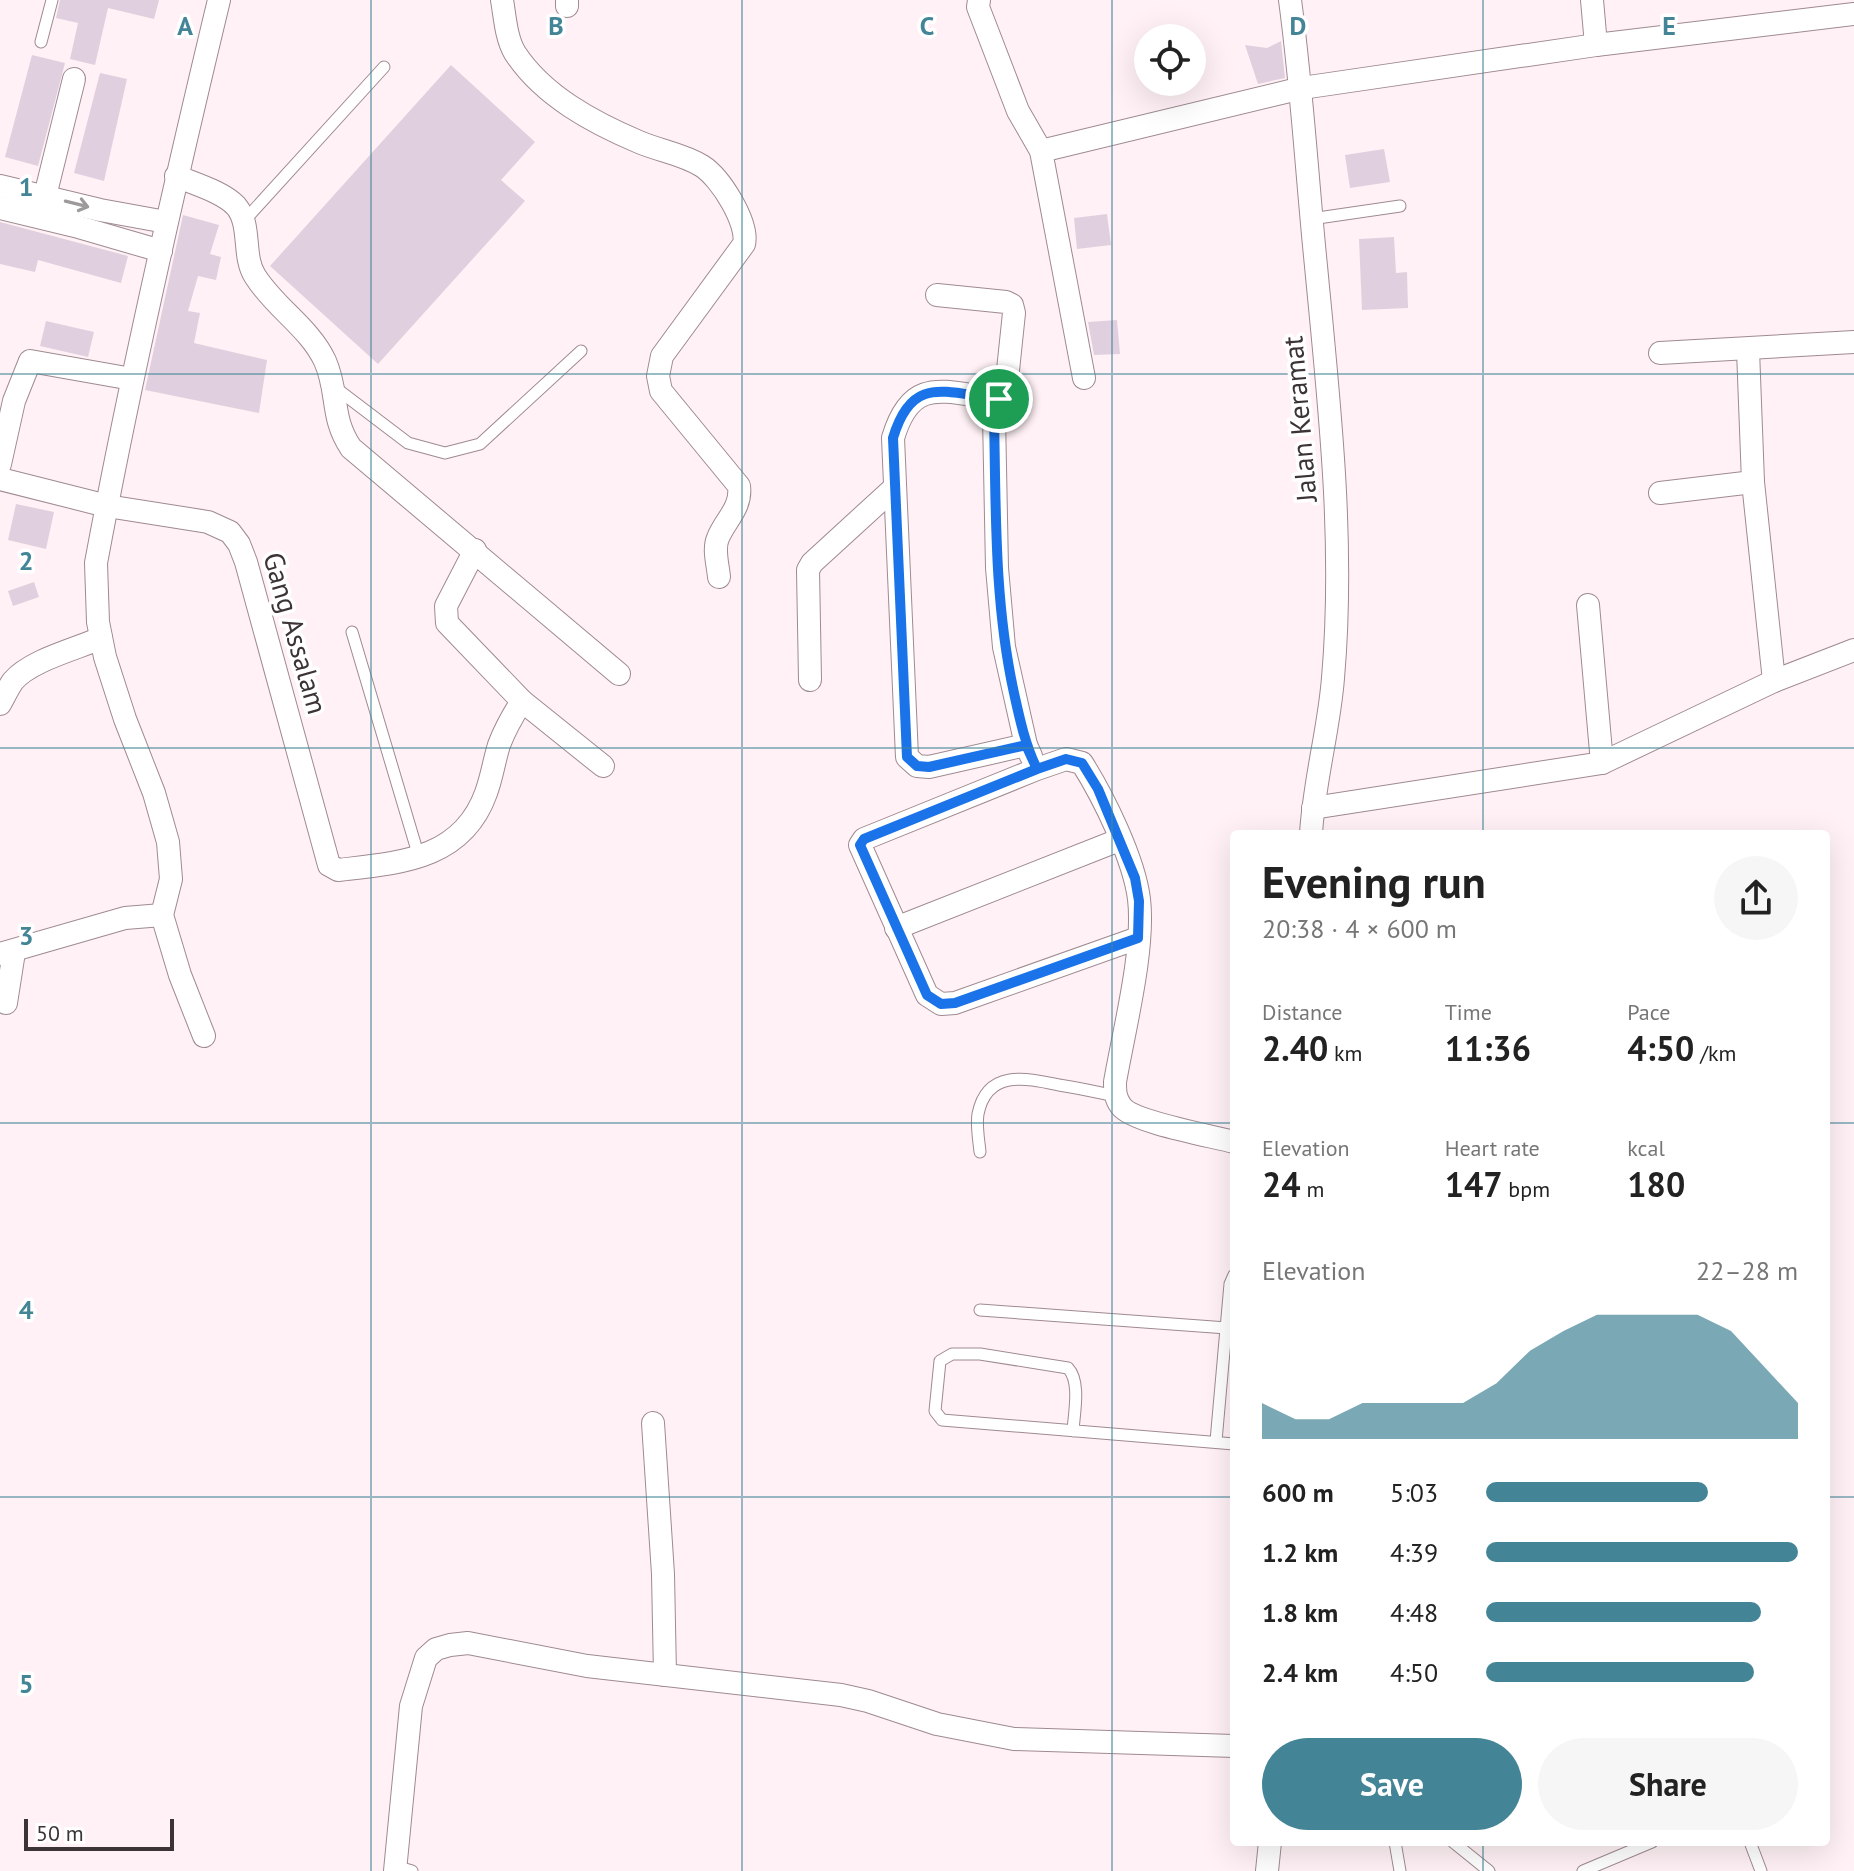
<!DOCTYPE html>
<meta charset="utf-8">
<style>
:root{--surface:#fff;--page:#f6f6f6;--text:#222;--muted:#767676;--accent:#438597}
body{margin:0;font-family:"PT Sans",sans-serif;background:var(--page);color:var(--text);height:100vh;display:flex;flex-direction:column;font-size:30px;white-space:nowrap}
*{box-sizing:border-box;margin:0}
p{font-size:26px;color:var(--muted)}
.icon{flex:none;width:44px;height:44px;fill:none;stroke:currentColor;stroke-width:2;stroke-linecap:round;stroke-linejoin:round}
.map{position:relative;flex:1;overflow:hidden}
.sheet{position:absolute;left:1230px;top:830px;width:600px;height:1016px;display:flex;flex-direction:column;background:var(--surface);border-radius:8px;box-shadow:0 8px 32px #0002}
.sheet>*{flex:none}
.buttons{position:absolute;left:1134px;top:24px;display:grid;gap:16px}
.buttons a{display:grid;place-items:center;width:72px;height:72px;border-radius:50%;background:var(--surface);box-shadow:0 8px 32px #0002;font-size:40px}
.scale{position:absolute;left:24px;bottom:20px;width:150px;box-sizing:border-box;padding-left:8px;border:4px solid #3c3336;border-top:0;font-size:22px;line-height:28px;white-space:nowrap;color:#3c3336;-webkit-text-stroke:6px #fff;paint-order:stroke}
.pin{position:absolute;display:grid;place-items:center;width:68px;height:68px;color:#fff;margin:-34px;border:4px solid #fff;border-radius:50%;box-shadow:0 2px 8px #0007}
.round{display:grid;place-items:center;flex:none;width:84px;height:84px;border-radius:42px;background:var(--page)}
.summary{display:flex;align-items:center;justify-content:space-between;height:136px;padding:0 32px}
h1{font-size:44px;font-weight:700;line-height:60px}
.figures{display:grid;grid-template-columns:repeat(3,1fr);gap:12px;height:136px;padding:8px 32px}
.figures div{display:grid;align-content:center}
.figures b{font-size:34px;font-weight:700}
.figures small{font-size:22px;font-weight:400}
.figures p{font-size:22px}
.chart{height:224px;padding:16px 32px}
.chart p{display:flex;justify-content:space-between}
.chart svg{width:100%;height:144px;margin-top:8px;fill:var(--accent);opacity:.7}
.button{display:flex;gap:16px;margin-top:auto;padding:16px 32px}
.button a{flex:1;height:92px;border-radius:48px;background:var(--accent);color:#fff;font-size:32px;font-weight:700;line-height:92px;text-align:center}
.button a+a{background:var(--page);color:var(--text)}
ul{padding:0 32px;list-style:none;font-size:26px}
li{display:grid;grid-template-columns:128px 96px 1fr;align-items:center;height:60px}
li i{height:20px;border-radius:10px;background:var(--accent)}
.map>svg:first-child{display:block}
.building{fill:#e0d0df}
.lines{fill:none;stroke-linecap:round;stroke-linejoin:round}
.service-casing{stroke:#9f8a91;stroke-width:13}
.minor-casing{stroke:#9f8a91;stroke-width:24}
.service{stroke:#fff;stroke-width:11}
.minor{stroke:#fff;stroke-width:22}
.oneway{stroke:#9e999a}
.route-casing{stroke:#fff;stroke-width:16}
.route{stroke:#1a73e8;stroke-width:10}
.grid{fill:none;stroke:#438597;stroke-width:2;stroke-opacity:0.55}
.labels{text-anchor:middle;dominant-baseline:central;stroke-width:7;stroke-linejoin:round;paint-order:stroke}
.street-label{font-size:28px;fill:#3c3336;stroke:#fff}
.grid-label{font-size:26px;text-anchor:middle;font-weight:bold;fill:#438597;stroke:#fff;stroke-width:7;stroke-linejoin:round;paint-order:stroke}
</style>
<div class="map">
<svg width="1854" height="1871" viewBox="0 0 1854 1871">
<rect width="100%" height="100%" fill="#fff1f5"/>
<!-- building -->
<g class="building">
<polygon points="60,0 159,0 154,19 108,8 95,65 70,59 78,23 56,18"/>
<polygon points="1281,41 1285,78 1258,84 1245,45 1267,48"/>
<polygon points="32,55 65,63 38,166 5,157"/>
<polygon points="451,65 535,142 501,180 525,201 378,364 270,266"/>
<polygon points="100,73 127,79 104,181 74,173"/>
<polygon points="1384,149 1390,182 1350,188 1345,155"/>
<polygon points="1107,214 1111,245 1077,249 1074,218"/>
<polygon points="183,215 219,225 210,254 221,257 216,280 198,276 188,311 200,313 194,343 267,360 259,413 145,390"/>
<polygon points="0,222 128,256 121,283 38,260 35,272 0,264"/>
<polygon points="1394,237 1396,273 1407,272 1408,308 1362,310 1359,239"/>
<polygon points="1117,320 1120,354 1094,355 1088,322"/>
<polygon points="46,321 94,332 88,357 40,346"/>
<polygon points="16,504 54,512 46,549 8,540"/>
<polygon points="34,582 39,597 13,606 8,591"/>
</g>
<g class="lines">
<defs>
<g id="service">
<polyline points="41,42 52,0"/>
<polyline points="1311,219 1400,206"/>
<polyline points="244,221 384,67"/>
<polyline points="333,386 408,443 445,453 480,444 581,351"/>
<polyline points="352,632 419,857"/>
<path d="M 980,1152 C 979,1141 976,1126 978,1114 C 987,1069 1026,1078 1059,1085 C 1078,1088 1097,1092 1115,1096"/>
<polyline points="980,1310 1227,1328"/>
<path d="M 1073,1431 C 1074,1413 1081,1382 1068,1368 L 980,1354 L 952,1354 L 940,1361 L 935,1411 L 942,1420 L 1234,1444"/>
<polyline points="1216,1441 1230,1284 1234,1275"/>
<polyline points="1395,1842 1400,1871"/>
<polyline points="1453,1842 1489,1871"/>
<polyline points="1750,1842 1761,1871"/>
<polyline points="395,1866 412,1871"/>
<polyline points="1583,1871 1652,1842"/>
</g>
<g id="minor">
<path d="M 502,0 C 505,17 506,38 515,53 C 543,96 594,123 639,142 C 660,151 683,154 702,166 C 721,178 749,224 744,244 L 662,356 L 658,376 L 661,391 L 739,486 C 742,508 725,520 718,538 C 713,549 718,565 719,577"/>
<polyline points="567,0 567,6"/>
<polyline points="979,0 978,7 1018,111 1041,151 1084,378"/>
<path d="M 1290,0 C 1302,88 1307,177 1316,266 C 1329,403 1345,540 1333,678 C 1329,730 1314,781 1311,834"/>
<polyline points="1592,0 1596,45"/>
<polyline points="1041,151 1302,88 1596,45 1854,14"/>
<path d="M 176,176 C 195,184 223,192 236,206 C 252,225 242,256 255,276 C 275,308 309,327 325,361 C 339,392 330,417 351,448 L 619,674"/>
<polyline points="0,186 100,210 166,222"/>
<polyline points="45,196 74,79"/>
<polyline points="0,208 75,226 161,251"/>
<polyline points="937,295 1006,302 1012,305 1014,313 1006,389 999,399 994,416 997,568 1004,647 1026,745 1031,756"/>
<polyline points="1748,350 1753,482 1774,681"/>
<polyline points="1660,353 1854,342"/>
<path d="M 999,399 C 945,393 912,374 893,438 L 907,757 L 917,766 L 929,767 L 1026,745"/>
<polyline points="0,464 14,401 30,361 132,379"/>
<path d="M 0,479 L 107,506 L 208,522 L 230,532 L 239,544 L 246,562 L 329,865 L 338,870 C 399,863 462,860 486,793 C 492,777 494,761 499,745 C 505,729 513,715 522,701"/>
<polyline points="1660,493 1753,482"/>
<polyline points="475,550 446,606 447,623 522,701 603,766"/>
<polyline points="1588,605 1602,763"/>
<polyline points="810,680 808,570 812,563 895,487"/>
<path d="M 0,704 C 4,697 8,688 13,681 C 31,660 76,649 101,638"/>
<polyline points="1313,808 1602,763 1774,681 1854,650"/>
<polyline points="896,928 1119,840"/>
<path d="M 1138,938 L 955,1003 L 941,1004 L 927,995 L 860,845 L 864,839 L 1037,769 L 1066,759 L 1082,763 C 1104,798 1134,859 1139,899 C 1145,949 1124,1030 1115,1082 C 1115,1091 1115,1098 1121,1106 C 1132,1122 1212,1136 1234,1142"/>
<polyline points="0,954 125,918 162,915"/>
<polyline points="6,1003 14,952"/>
<path d="M 204,1036 L 180,975 L 162,915 L 171,879 L 168,842 L 154,793 L 125,719 L 105,657 L 98,622 L 96,563 C 131,374 174,187 219,0"/>
<polyline points="653,1423 663,1574 665,1675"/>
<polyline points="395,1871 411,1706 426,1658 436,1649 450,1645 468,1643 587,1666 841,1695 868,1701 937,1724 1014,1739 1234,1746"/>
<polyline points="1267,1871 1270,1842"/>
</g>
</defs>
<!-- service casing -->
<use href="#service" class="service-casing"/>
<!-- minor casing -->
<use href="#minor" class="minor-casing"/>
<!-- service -->
<use href="#service" class="service"/>
<!-- minor -->
<use href="#minor" class="minor"/>
</g>
<!-- one-way arrows -->
<defs><path id="oneway-shaft" d="M-6 0H5M1.5-3L5.5 0L1.5 3" fill="none" stroke-width="1.6" stroke-linecap="round" stroke-linejoin="round" transform="scale(2)"/></defs>
<use class="oneway" href="#oneway-shaft" transform="translate(77 204) rotate(14)"/>
<g class="lines">
<defs>
<path id="route" d="M 999,399 L 994,416 C 996,509 994,602 1014,693 C 1020,720 1025,744 1037,769 L 864,839 L 860,845 L 927,995 L 941,1004 L 955,1003 L 1138,938 L 1139,901 L 1135,878 L 1098,789 L 1082,763 L 1066,759 L 1037,769 L 1026,745 L 929,767 L 917,766 L 907,757 L 893,438 C 912,374 945,393 999,399"/>
</defs>
<!-- route casing -->
<use href="#route" class="route-casing"/>
<!-- route -->
<use href="#route" class="route"/>
</g>
<!-- grid -->
<path class="grid" d="M 371,0 L 371,1871M 742,0 L 742,1871M 1112,0 L 1112,1871M 1483,0 L 1483,834M 0,374 L 1854,374M 0,748 L 1854,748M 0,1123 L 1234,1123M 1826,1123 L 1854,1123M 0,1497 L 1234,1497M 1826,1497 L 1854,1497M 1483,1842 L 1483,1871"/>
<g class="labels">
<!-- street labels -->
<g class="street-label">
<text transform="translate(1299 419) rotate(-95)">Jalan Keramat</text>
<text transform="translate(296 633) rotate(74)">Gang Assalam</text>
</g>
</g>
<g class="grid-label">
<text x="185" y="35">A</text>
<text x="556" y="35">B</text>
<text x="927" y="35">C</text>
<text x="1298" y="35">D</text>
<text x="1669" y="35">E</text>
<text x="26" y="196">1</text>
<text x="26" y="570">2</text>
<text x="26" y="945">3</text>
<text x="26" y="1319">4</text>
<text x="26" y="1693">5</text>
</g>
</svg>
<div class="buttons">
<a><svg class="icon" aria-label="locate" viewBox="0 0 24 24"><circle cx="12" cy="12" r="6"/><path d="M12 2v4M12 18v4M2 12h4M18 12h4"/></svg></a>
</div>
<div class="scale">50 m</div>
<div class="pin" style="left:999px;top:399px;background:#1e9e55"><svg class="icon" aria-label="arrive" viewBox="0 0 24 24"><path d="M6 21V4h12l-3 4 3 4H6"/></svg></div>
<section class="sheet">
<div class="summary"><div><h1>Evening run</h1><p>20:38 · 4 × 600 m</p></div><a class="round"><svg class="icon" aria-label="share" viewBox="0 0 24 24"><path d="M12 15V3M7 8l5-5 5 5M5 13v7h14v-7"/></svg></a></div>
<div class="figures">
<div><p>Distance</p><b>2.40<small> km</small></b></div>
<div><p>Time</p><b>11:36</b></div>
<div><p>Pace</p><b>4:50<small> /km</small></b></div>
</div>
<div class="figures">
<div><p>Elevation</p><b>24<small> m</small></b></div>
<div><p>Heart rate</p><b>147<small> bpm</small></b></div>
<div><p>kcal</p><b>180</b></div>
</div>
<div class="chart"><p><span>Elevation</span>22–28 m</p>
<svg viewBox="0 0 160 44" preserveAspectRatio="none"><path d="M0 44V33L10 38L20 38L30 33L40 33L50 33L60 33L70 27L80 17L90 11L100 6L110 6L120 6L130 6L140 11L150 22L160 33V44z"/></svg>
</div>
<ul>
<li><b>600 m</b>5:03<i style="width:71%"></i></li>
<li><b>1.2 km</b>4:39<i style="width:100%"></i></li>
<li><b>1.8 km</b>4:48<i style="width:88%"></i></li>
<li><b>2.4 km</b>4:50<i style="width:86%"></i></li>
</ul>
<div class="button"><a>Save</a><a>Share</a></div>
</section>
</div>
